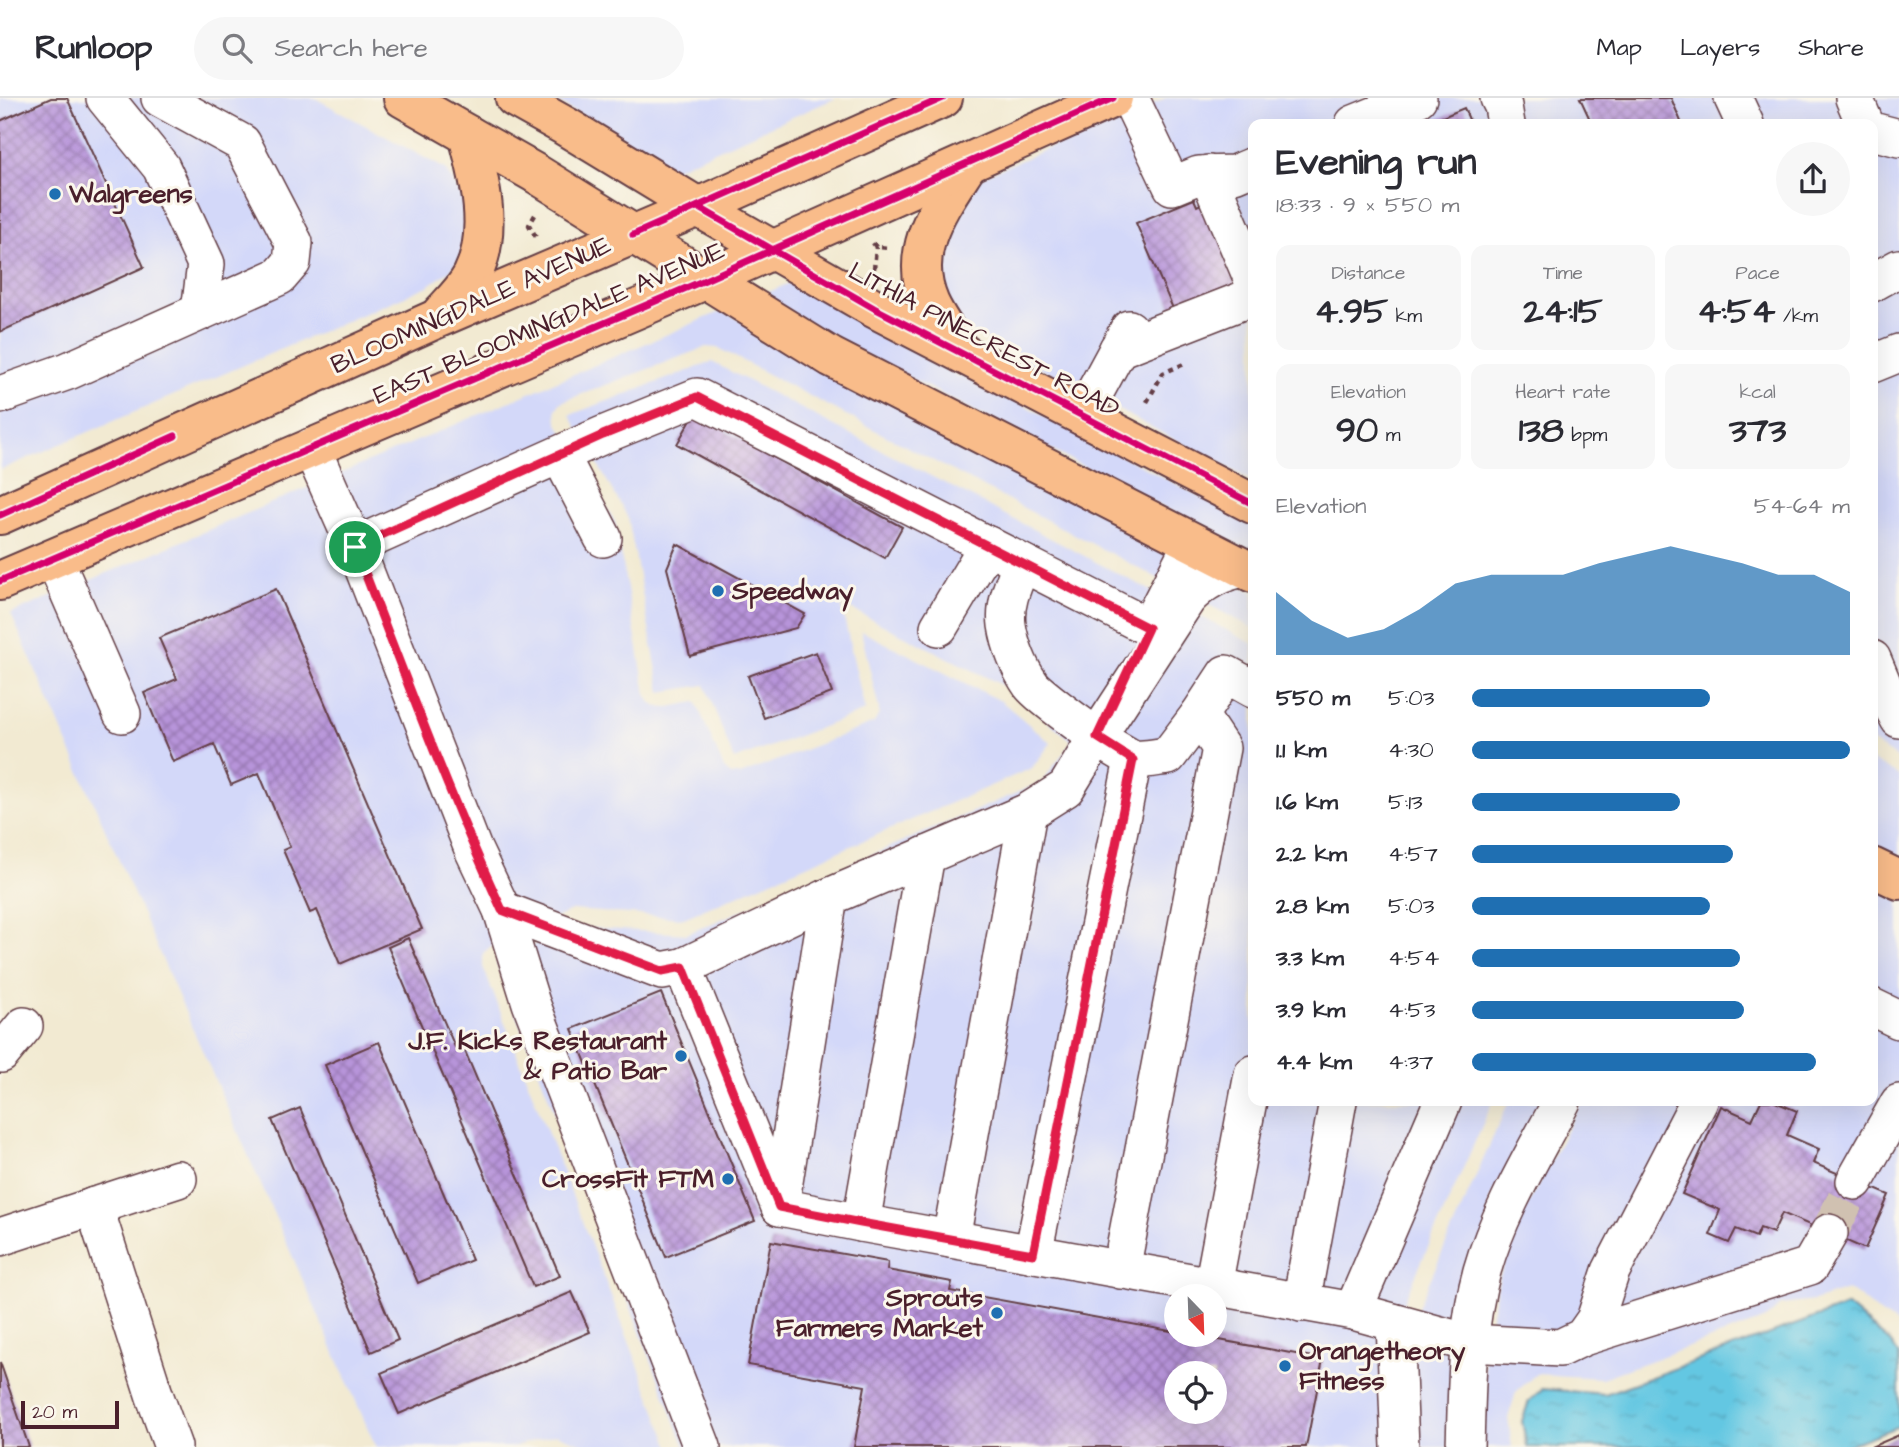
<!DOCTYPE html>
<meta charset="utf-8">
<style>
:root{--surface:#fff;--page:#f7f7f7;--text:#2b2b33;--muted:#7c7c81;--line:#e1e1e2;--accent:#1f6fb2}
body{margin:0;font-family:"Architects Daughter",sans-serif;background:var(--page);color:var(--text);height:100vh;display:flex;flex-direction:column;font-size:26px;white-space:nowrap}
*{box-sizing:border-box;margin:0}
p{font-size:23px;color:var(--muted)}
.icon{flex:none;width:38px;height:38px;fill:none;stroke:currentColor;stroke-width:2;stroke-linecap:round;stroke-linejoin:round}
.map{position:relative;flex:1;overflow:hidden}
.drawer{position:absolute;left:1248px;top:21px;width:630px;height:987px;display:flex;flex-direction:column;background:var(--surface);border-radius:14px;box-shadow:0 7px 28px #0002}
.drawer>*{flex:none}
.needle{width:46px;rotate:157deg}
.tools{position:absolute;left:1164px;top:1186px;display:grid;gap:14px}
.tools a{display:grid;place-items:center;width:63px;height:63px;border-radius:50%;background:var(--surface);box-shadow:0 7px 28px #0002;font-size:35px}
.scale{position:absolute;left:21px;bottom:18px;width:98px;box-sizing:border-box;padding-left:7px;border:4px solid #4a1f2b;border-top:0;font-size:19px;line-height:24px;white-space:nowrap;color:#4a1f2b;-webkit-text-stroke:5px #fbf7ec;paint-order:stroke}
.pin{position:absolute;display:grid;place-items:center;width:60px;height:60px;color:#fff;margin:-30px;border:4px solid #fff;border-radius:50%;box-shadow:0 2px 7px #0007}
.round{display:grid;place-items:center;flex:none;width:74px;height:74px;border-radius:37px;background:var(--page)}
.overview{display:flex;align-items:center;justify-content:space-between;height:119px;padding:0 28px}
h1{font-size:38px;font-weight:700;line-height:52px}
.stats{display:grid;grid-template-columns:repeat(3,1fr);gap:10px;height:119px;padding:7px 28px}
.stats div{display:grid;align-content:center;border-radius:14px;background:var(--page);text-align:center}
.stats b{font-size:35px;font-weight:700}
.stats small{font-size:19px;font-weight:400}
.stats p{font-size:19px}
.chart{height:196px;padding:14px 28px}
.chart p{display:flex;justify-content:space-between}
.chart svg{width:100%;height:126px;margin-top:7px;fill:var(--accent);opacity:.7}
ul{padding:0 28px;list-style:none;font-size:23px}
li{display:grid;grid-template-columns:112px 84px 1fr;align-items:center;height:52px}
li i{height:18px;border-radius:9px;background:var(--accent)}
header{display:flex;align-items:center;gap:42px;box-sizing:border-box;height:98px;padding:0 35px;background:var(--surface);border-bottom:2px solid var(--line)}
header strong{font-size:33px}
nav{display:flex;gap:38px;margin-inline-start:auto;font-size:24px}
.search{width:490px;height:63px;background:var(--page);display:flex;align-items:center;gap:18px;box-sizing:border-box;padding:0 24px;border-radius:38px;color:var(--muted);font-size:26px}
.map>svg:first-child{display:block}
.built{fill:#d3d8f9;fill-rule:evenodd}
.water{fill:url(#water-ripples);stroke:#577386;stroke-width:2}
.building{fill:url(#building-cross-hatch);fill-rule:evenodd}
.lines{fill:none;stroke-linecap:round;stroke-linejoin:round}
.minor-tunnel{stroke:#d0c1b1;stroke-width:37;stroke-dasharray:37 18;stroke-linecap:butt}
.minor-casing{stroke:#633d44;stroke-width:40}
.major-casing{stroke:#633d44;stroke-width:42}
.path{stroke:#633d44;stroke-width:4.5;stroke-dasharray:5 5;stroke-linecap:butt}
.minor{stroke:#fff;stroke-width:37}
.major{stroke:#f9bc8a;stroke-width:38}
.cycleway-casing{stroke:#fbf7ec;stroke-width:11}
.cycleway{stroke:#d6006c;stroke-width:7}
.route-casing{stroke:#fff;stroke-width:14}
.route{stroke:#e11d48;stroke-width:9}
.poi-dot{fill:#1f6fb2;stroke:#fbf7ec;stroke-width:2.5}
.labels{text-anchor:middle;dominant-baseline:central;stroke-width:6;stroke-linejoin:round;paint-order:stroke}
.poi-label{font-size:26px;font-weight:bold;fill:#4a1f2b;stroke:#fbf7ec;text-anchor:start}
.street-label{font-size:26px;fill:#4a1f2b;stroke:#fbf7ec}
</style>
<header>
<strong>Runloop</strong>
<div class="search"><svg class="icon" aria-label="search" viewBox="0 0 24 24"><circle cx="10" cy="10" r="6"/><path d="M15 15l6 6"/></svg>Search here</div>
<nav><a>Map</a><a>Layers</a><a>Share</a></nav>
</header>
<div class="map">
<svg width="1899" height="1349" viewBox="0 0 1899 1349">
<defs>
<pattern id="water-ripples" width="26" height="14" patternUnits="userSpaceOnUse" patternTransform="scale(1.75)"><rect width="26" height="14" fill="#64c7e2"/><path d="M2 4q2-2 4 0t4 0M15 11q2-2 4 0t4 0" fill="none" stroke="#58aac2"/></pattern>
<pattern id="building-cross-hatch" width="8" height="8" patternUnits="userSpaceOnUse" patternTransform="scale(1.75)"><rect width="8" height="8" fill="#b794da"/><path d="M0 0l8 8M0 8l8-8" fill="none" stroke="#9778b1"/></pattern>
</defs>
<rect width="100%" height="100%" fill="#fbf7ec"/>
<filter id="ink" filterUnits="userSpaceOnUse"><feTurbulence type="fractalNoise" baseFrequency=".0143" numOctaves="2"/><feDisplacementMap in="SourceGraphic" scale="14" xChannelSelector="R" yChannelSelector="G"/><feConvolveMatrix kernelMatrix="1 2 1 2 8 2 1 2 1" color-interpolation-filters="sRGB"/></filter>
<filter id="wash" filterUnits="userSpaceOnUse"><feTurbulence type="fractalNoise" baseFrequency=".00686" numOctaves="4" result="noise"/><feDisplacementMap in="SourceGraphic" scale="28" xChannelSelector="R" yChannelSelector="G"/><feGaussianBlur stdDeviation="1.57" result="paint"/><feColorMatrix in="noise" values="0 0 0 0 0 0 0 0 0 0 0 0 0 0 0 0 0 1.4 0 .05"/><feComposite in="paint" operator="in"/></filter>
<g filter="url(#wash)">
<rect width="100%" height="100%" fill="#f2ead2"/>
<!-- built -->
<g class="built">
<polygon points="0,0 315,0 445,71 468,108 466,152 451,172 428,188 0,372"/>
<polygon points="552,0 836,0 671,72"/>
<polygon points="1166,0 1899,0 1899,661 1874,646 1872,643 1872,26 1253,26 1253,383 959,227 933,183 963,87"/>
<polygon points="792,184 950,269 957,280 964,276 1253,426 1253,455 838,243 762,197"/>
<polygon points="722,213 1186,461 1253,494 1253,530 718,250 706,249 561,304 556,311 557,324 615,424 646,596 651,605 655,608 664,610 696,604 724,671 731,677 740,677 874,625 879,616 879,611 861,533 1001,603 1051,645 1032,670 684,820 573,812 490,849 483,855 483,869 670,1349 590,1349 556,1336 513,1349 376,1349 11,516"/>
<path d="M 712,264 L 1253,546 L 1253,1003 L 1493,1003 L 1386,1244 L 1390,1349 L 685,1349 L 496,864 L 573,829 L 687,836 L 1042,684 L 1072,643 L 1008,590 L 841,506 L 865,613 L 734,662 L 705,587 L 661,594 L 628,420 L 570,317 ZM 1176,1199 L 1214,1199 L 1214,1237 L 1176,1237 ZM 1176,1276 L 1214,1276 L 1214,1314 L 1176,1314 Z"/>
<polygon points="1872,662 1899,678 1899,762 1873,749"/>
<polygon points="1873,788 1899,802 1899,1227 1878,1214 1856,1196 1847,1192 1814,1203 1781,1207 1766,1221 1602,1280 1536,1276 1516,1294 1508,1320 1512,1349 1482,1349 1485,1249 1499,1180 1522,1118 1582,1003 1872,1003"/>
<polygon points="1509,1003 1541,1003 1491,1099 1449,1349 1404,1349 1401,1248"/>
</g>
<!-- water -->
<polygon class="water" points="1847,1208 1891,1245 1899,1257 1899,1328 1843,1349 1527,1349 1522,1323 1529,1303 1542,1291 1605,1296"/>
<g id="blocks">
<!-- building -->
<g class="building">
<polygon points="51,0 67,0 144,169 0,234 0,23"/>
<polygon points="1580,0 1671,0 1682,26 1592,26"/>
<polygon points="1464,10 1471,26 1426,26"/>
<polygon points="1194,101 1197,108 1208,103 1242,184 1174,213 1136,125"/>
<polygon points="694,316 902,429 885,460 677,346"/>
<polygon points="677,446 805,516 796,530 690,558 667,470"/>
<polygon points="276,491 422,831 340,866 317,812 310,815 283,752 290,749 259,675 231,687 214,646 173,664 144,595 177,581 159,540"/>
<polygon points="816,554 832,595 764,620 748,578"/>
<polygon points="408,840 455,949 462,946 560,1178 533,1189 388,849"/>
<polygon points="661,895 755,1123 666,1159 572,931"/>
<polygon points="379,944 472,1162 418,1185 325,967"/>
<polygon points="1761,1003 1773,1003 1797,1013 1787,1037 1819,1051 1813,1065 1889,1097 1865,1151 1782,1115 1773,1135 1760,1130 1756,1139 1736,1131 1729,1145 1710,1137 1720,1112 1682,1096 1721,1008 1752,1022"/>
<polygon points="300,1010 398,1242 371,1254 272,1022"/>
<path d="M 771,1143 L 888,1164 L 887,1172 L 952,1184 L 950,1193 L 1176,1234 L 1176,1237 L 1192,1237 L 1323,1261 L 1306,1349 L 854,1349 L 865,1288 L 748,1267 ZM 1176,1276 L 1214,1276 L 1214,1314 L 1176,1314 Z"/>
<polygon points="572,1194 590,1234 399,1316 381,1275"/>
<polygon points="0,1264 29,1349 0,1349"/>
<polygon points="1899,1337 1899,1349 1871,1349"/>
</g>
</g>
</g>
<g filter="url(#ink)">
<use href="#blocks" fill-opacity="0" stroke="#633d44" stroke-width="2"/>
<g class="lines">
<!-- minor-tunnel -->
<polyline class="minor-tunnel" points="1829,1135 1855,1083"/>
<defs>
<g id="minor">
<polyline points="105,0 161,69 206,166 200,213"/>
<polyline points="1130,0 1172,88 1199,77 1234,76 1253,68"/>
<polyline points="1499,0 1503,8 1506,26"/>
<polyline points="1733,0 1745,26"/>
<polyline points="1854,0 1865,26"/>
<polyline points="1354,26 1418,0"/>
<polyline points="1872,33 1899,40"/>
<polyline points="1208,76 1253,182"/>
<polyline points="1872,185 1899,170"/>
<polyline points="1118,251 1249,200 1253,191"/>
<polyline points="1872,266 1899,255"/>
<polyline points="0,297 68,273 280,178 292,164 294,145 242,45 160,0"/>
<polyline points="1082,318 1129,231"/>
<polyline points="311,349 355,448 603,337 697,299 1148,529"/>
<polyline points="560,357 603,440"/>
<polyline points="355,448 473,751 502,812 531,905 702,1349"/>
<polyline points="54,460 122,616"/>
<path d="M 1022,465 C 1014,485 1004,505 1007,527 C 1010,547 1019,570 1031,587 C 1040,599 1124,661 1136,661 C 1146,662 1158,659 1168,658 L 1199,617 L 1226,576 L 1253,591"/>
<path d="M 1244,470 C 1221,474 1203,483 1187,501 L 1097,639 L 1066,690 L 1028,714 L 829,799 L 683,869 L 780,1109 L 861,1125 L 1353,1213"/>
<polyline points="1156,515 1192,445"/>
<polyline points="939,529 988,447"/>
<polyline points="1872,561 1890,604 1899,621"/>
<polyline points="502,812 662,873 683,869"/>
<polyline points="1872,909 1899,922"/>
<polyline points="1,956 24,928"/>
<polyline points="1443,1003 1353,1213 1469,1245 1560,1250 1583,1239 1595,1222 1611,1173 1699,1003"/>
<polyline points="1855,1083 1899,1005"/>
<polyline points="94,1108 154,1296 173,1349"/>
<polyline points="780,1109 829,799"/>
<polyline points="861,1125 926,757"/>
<polyline points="0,1139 178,1081"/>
<polyline points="951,1141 1028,714"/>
<polyline points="1033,1156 1133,662"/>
<polyline points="1121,1172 1221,650 1199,617"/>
<polyline points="1213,1188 1253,976"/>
<polyline points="1301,1205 1338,1003"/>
<polyline points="1395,1225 1400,1349"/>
<polyline points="1583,1239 1810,1168 1829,1135"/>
<path d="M 1465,1349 C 1467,1290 1466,1230 1482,1173 C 1499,1113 1533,1058 1562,1003"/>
</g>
<g id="major">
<polyline points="403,0 535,75 831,259 1253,475"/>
<polyline points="515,0 565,28 698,109 874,210 1253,406"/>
<path d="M 441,216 C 452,204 464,193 472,178 C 494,134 480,82 468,37"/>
<path d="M 960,253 C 949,238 938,223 930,206 C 906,152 940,109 968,65"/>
<polyline points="0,417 436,221 698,109 943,0"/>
<polyline points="0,483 705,182 1113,0"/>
<polyline points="1872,769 1899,782"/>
</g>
</defs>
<!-- minor casing -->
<use href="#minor" class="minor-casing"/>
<!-- major casing -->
<use href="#major" class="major-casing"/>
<!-- path -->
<g class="path">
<polyline points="535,117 529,127 536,139"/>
<polyline points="873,145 876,149 890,150"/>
<polyline points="874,171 876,149"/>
<polyline points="1147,304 1163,275 1184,266"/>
</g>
<!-- minor -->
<use href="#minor" class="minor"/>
<!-- major -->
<use href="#major" class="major"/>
<defs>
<g id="cycleway">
<polyline points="698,109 874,210 1253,406"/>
<polyline points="633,137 943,0"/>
<polyline points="0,417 175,338"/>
<polyline points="0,483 705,182 1113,0"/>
</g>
</defs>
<!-- cycleway casing -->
<use href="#cycleway" class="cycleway-casing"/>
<!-- cycleway -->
<use href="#cycleway" class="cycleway"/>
</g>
</g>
<g class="lines" filter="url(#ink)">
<defs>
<path id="route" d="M 697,299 L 1148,530 L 1097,639 L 1133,662 L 1033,1156 L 861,1125 L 779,1109 L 683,869 L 662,873 L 502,812 C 447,693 402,570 355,449 L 603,337 Z"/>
</defs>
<!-- route casing -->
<use href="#route" class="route-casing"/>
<!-- route -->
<use href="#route" class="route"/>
</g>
<!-- markers -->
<g class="poi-dot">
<circle cx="55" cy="96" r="7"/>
<circle cx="718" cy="493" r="7"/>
<circle cx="681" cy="958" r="7"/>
<circle cx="728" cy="1081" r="7"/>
<circle cx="997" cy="1215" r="7"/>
<circle cx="1285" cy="1268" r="7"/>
</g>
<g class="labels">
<!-- poi labels -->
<g class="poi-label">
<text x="69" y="96">Walgreens</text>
<text x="732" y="493">Speedway</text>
<text x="667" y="943" text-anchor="end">J.F. Kicks Restaurant<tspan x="667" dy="30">&amp; Patio Bar</tspan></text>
<text x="714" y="1081" text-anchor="end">CrossFit FTM</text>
<text x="983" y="1200" text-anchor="end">Sprouts<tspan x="983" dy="30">Farmers Market</tspan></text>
<text x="1299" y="1253">Orangetheory<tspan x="1299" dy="30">Fitness</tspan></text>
</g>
<!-- street labels -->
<g class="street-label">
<text transform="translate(471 207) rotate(-24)">BLOOMINGDALE AVENUE</text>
<text transform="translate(549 225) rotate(-23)">EAST BLOOMINGDALE AVENUE</text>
<text transform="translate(984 242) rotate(28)">LITHIA PINECREST ROAD</text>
</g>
</g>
</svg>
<div class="tools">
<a><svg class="needle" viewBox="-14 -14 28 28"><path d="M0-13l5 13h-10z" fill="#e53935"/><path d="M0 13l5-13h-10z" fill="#7c7c81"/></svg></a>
<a><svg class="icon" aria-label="locate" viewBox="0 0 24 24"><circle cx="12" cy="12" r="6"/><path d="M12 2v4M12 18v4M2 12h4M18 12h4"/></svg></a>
</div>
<div class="scale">20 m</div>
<div class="pin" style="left:355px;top:449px;background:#1e9e55"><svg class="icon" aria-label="arrive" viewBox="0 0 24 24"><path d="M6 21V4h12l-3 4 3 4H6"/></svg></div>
<section class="drawer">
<div class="overview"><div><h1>Evening run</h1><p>18:33 · 9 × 550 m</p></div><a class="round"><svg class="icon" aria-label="share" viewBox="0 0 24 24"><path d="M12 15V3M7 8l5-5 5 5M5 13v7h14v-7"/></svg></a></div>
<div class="stats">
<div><p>Distance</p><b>4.95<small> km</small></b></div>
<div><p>Time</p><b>24:15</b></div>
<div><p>Pace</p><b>4:54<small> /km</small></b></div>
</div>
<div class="stats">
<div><p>Elevation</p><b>90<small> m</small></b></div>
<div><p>Heart rate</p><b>138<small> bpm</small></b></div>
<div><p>kcal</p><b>373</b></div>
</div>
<div class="chart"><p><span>Elevation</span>54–64 m</p>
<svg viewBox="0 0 160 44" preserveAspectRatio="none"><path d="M0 44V22L10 32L20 38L30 35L40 28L50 19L60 16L70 16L80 16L90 12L100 9L110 6L120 9L130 12L140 16L150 16L160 22V44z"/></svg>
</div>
<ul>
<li><b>550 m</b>5:03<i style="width:63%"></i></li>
<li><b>1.1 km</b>4:30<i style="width:100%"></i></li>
<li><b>1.6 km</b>5:13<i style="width:55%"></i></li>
<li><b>2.2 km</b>4:57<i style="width:69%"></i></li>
<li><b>2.8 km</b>5:03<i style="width:63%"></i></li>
<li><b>3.3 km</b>4:54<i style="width:71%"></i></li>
<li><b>3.9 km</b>4:53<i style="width:72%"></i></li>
<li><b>4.4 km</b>4:37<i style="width:91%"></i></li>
</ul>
</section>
</div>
